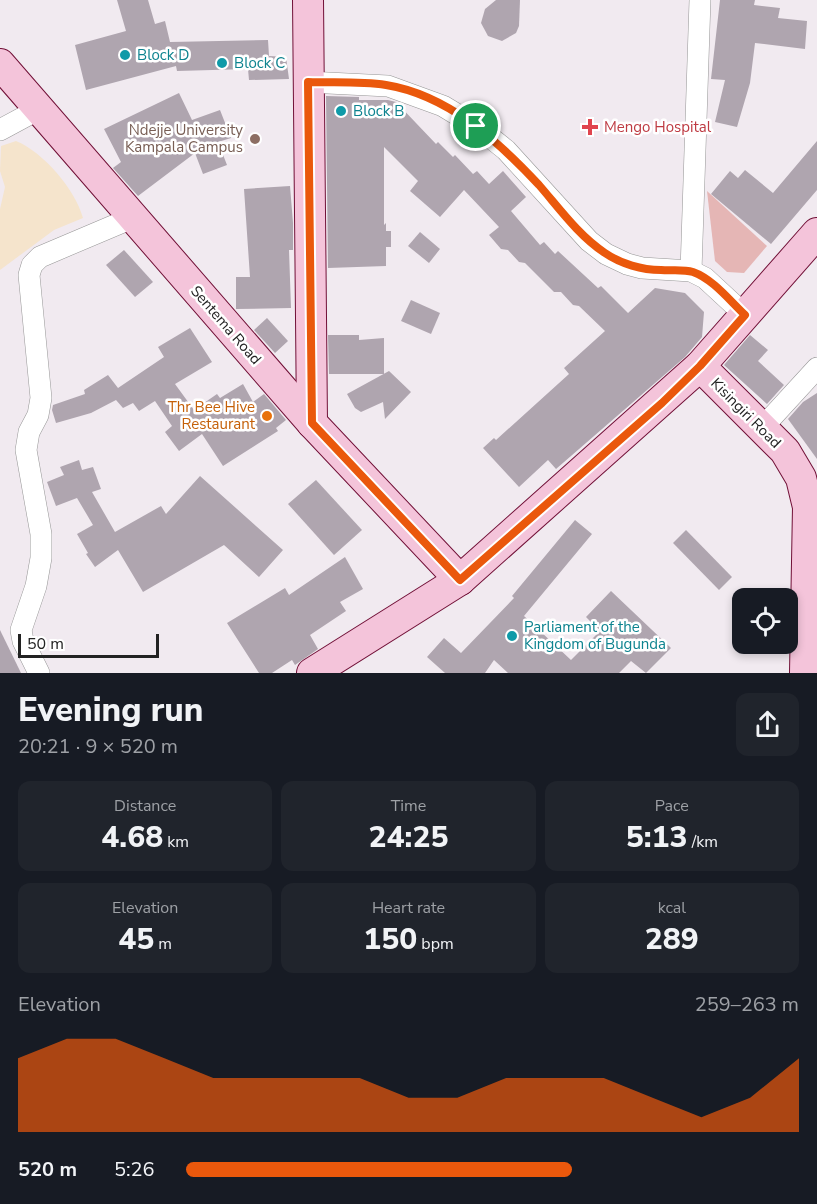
<!DOCTYPE html>
<meta charset="utf-8">
<style>
:root{--surface:#171b24;--page:#20242c;--text:#f1f3f6;--muted:#9ea1a6;--accent:#ea580c}
body{margin:0;font-family:"Nunito Sans",sans-serif;background:var(--page);color:var(--text);height:100vh;display:flex;flex-direction:column;font-size:22px;white-space:nowrap}
*{box-sizing:border-box;margin:0}
p{font-size:20px;color:var(--muted)}
.icon{flex:none;width:33px;height:33px;fill:none;stroke:currentColor;stroke-width:2;stroke-linecap:round;stroke-linejoin:round}
.map{position:relative;height:673px;overflow:hidden}
.sheet{display:flex;flex-direction:column;background:var(--surface);flex:1}
.sheet>*{flex:none}
.tools{position:absolute;left:732px;top:588px;display:grid;gap:12px}
.tools a{display:grid;place-items:center;width:66px;height:66px;border-radius:12px;background:var(--surface);box-shadow:0 3px 9px #0003;font-size:30px}
.scale{position:absolute;left:18px;bottom:15px;width:141px;box-sizing:border-box;padding-left:6px;border:3px solid #222;border-top:0;font-size:16px;line-height:21px;white-space:nowrap;color:#222;-webkit-text-stroke:4px #fff;paint-order:stroke}
.pin{position:absolute;display:grid;place-items:center;width:51px;height:51px;color:#fff;margin:-26px;border:3px solid #fff;border-radius:50%;box-shadow:0 2px 6px #0007}
.round{display:grid;place-items:center;flex:none;width:63px;height:63px;border-radius:12px;background:var(--page)}
.summary{display:flex;align-items:center;justify-content:space-between;height:102px;padding:0 18px}
h1{font-size:33px;font-weight:800;line-height:45px}
.figures{display:grid;grid-template-columns:repeat(3,1fr);gap:9px;height:102px;padding:6px 18px}
.figures div{display:grid;align-content:center;border-radius:12px;background:var(--page);text-align:center}
.figures b{font-size:30px;font-weight:800}
.figures small{font-size:16px;font-weight:400}
.figures p{font-size:16px}
.chart{height:168px;padding:12px 18px}
.chart p{display:flex;justify-content:space-between}
.chart svg{width:100%;height:108px;margin-top:6px;fill:var(--accent);opacity:.7}
ul{padding:0 18px;list-style:none;font-size:20px}
li{display:grid;grid-template-columns:96px 72px 1fr;align-items:center;height:45px}
li i{height:15px;border-radius:8px;background:var(--accent)}
.map>svg:first-child{display:block}
.grass{fill:#e5b6b5}
.park{fill:#f5e4cc}
.building{fill:#afa5af}
.lines{fill:none;stroke-linecap:round;stroke-linejoin:round}
.minor-casing{stroke:#969696;stroke-width:22}
.secondary-casing{stroke:#711037;stroke-width:32}
.minor{stroke:#fff;stroke-width:21}
.secondary{stroke:#f4c4da;stroke-width:30}
.route-casing{stroke:#fff;stroke-width:12}
.route{stroke:#ea580c;stroke-width:8}
.culture-dot{fill:#0f9aa8;stroke:#fff;stroke-width:2}
.health-dot{fill:#e0444e;stroke:#fff;stroke-width:2}
.education-dot{fill:#8d6e63;stroke:#fff;stroke-width:2}
.food-dot{fill:#e8710a;stroke:#fff;stroke-width:2}
.labels{text-anchor:middle;dominant-baseline:central;stroke-width:5;stroke-linejoin:round;paint-order:stroke}
.culture-label{font-size:15px;fill:#0d838f;stroke:#fff;text-anchor:start}
.health-label{font-size:15px;fill:#be3a42;stroke:#fff;text-anchor:start}
.education-label{font-size:15px;fill:#785e54;stroke:#fff;text-anchor:end}
.street-label{font-size:15px;fill:#222;stroke:#fff}
.food-label{font-size:15px;fill:#c56008;stroke:#fff;text-anchor:end}
</style>
<div class="map">
<svg width="817" height="673" viewBox="0 0 817 673">
<rect width="100%" height="100%" fill="#f1eaf0"/>
<!-- grass -->
<polygon class="grass" points="707,191 767,246 744,273 727,272 715,261"/>
<!-- park -->
<path class="park" d="M 16,141 C 43,152 75,189 83,218 L 54,230 L 0,270 L 0,209 L 5,187 L 0,171 L 1,146 Z"/>
<!-- building -->
<g class="building">
<polygon points="117,0 148,0 155,24 165,21 170,42 268,40 269,56 286,57 289,79 249,80 248,69 177,71 176,66 86,90 75,45 126,31"/>
<polygon points="496,0 520,0 519,26 516,33 502,41 488,36 481,23 485,9"/>
<polygon points="720,0 755,0 754,5 780,8 778,18 807,21 805,49 755,43 750,83 737,127 715,122 725,80 711,79"/>
<polygon points="179,93 192,120 220,110 231,138 218,142 227,165 203,174 195,153 138,196 113,168 121,162 104,129"/>
<polygon points="326,96 359,97 359,100 388,100 396,102 436,144 438,142 453,157 455,155 473,174 477,171 489,184 503,171 526,197 511,211 540,245 544,242 555,254 558,251 598,288 601,286 628,313 655,288 685,293 704,312 702,337 685,357 556,469 548,460 519,487 483,448 494,438 496,440 569,374 564,368 605,331 579,306 573,305 561,292 554,292 525,263 519,262 508,250 501,249 489,235 499,227 464,190 440,217 410,191 418,181 384,147 384,225 386,223 386,231 391,231 391,247 386,247 386,266 328,268"/>
<polygon points="817,141 817,190 771,244 711,194 730,171 738,178 745,170 773,193"/>
<polygon points="290,186 293,223 293,250 289,250 291,308 236,309 236,277 250,277 244,189"/>
<polygon points="420,232 440,249 429,263 408,246"/>
<polygon points="124,250 153,282 135,297 106,265"/>
<polygon points="411,300 440,313 431,334 401,321"/>
<polygon points="267,318 288,341 275,353 254,330"/>
<polygon points="190,328 212,362 175,384 194,410 217,394 220,398 243,384 253,402 264,394 286,420 276,428 278,431 223,466 202,434 179,451 165,432 172,426 155,401 139,411 133,403 123,408 116,400 91,413 56,423 52,410 53,405 85,394 84,390 108,375 118,388 164,357 158,347"/>
<polygon points="328,335 359,335 359,340 384,338 384,374 329,374"/>
<polygon points="750,335 768,350 758,361 784,385 767,404 724,365"/>
<polygon points="389,371 411,392 385,419 383,402 361,412 355,408 347,394"/>
<polygon points="817,393 817,459 788,419 803,402"/>
<polygon points="79,460 82,470 93,467 101,489 92,492 115,532 161,506 166,514 200,476 283,550 259,577 224,545 143,592 118,550 95,567 86,554 88,553 77,534 93,525 77,498 56,506 47,482 64,475 60,467"/>
<polygon points="316,480 362,530 334,555 288,504"/>
<polygon points="575,520 592,534 524,616 571,660 600,631 586,617 611,591 671,648 646,673 631,661 619,673 508,673 494,660 485,673 445,673 427,657 444,638 461,653 514,598 512,596"/>
<polygon points="686,530 732,577 719,590 673,543"/>
<polygon points="345,557 363,589 340,602 346,611 310,635 318,649 295,665 292,660 272,673 259,673 227,623 285,588 289,595"/>
<polygon points="0,630 21,673 0,673"/>
</g>
<g class="lines">
<defs>
<g id="minor">
<polyline points="308,82 388,86 443,106 476,126 506,150 589,241 606,254 627,264 642,268 691,271 705,278 745,315"/>
<polyline points="0,130 39,109"/>
<polyline points="691,271 700,0"/>
<polyline points="762,428 817,368"/>
<polyline points="39,673 23,641 21,630 36,586 41,558 41,534 26,450 29,432 38,415 41,398 29,275 32,265 40,257 132,218"/>
</g>
<g id="secondary">
<polyline points="308,0 312,423"/>
<polyline points="0,64 312,423 460,580"/>
<polyline points="700,366 785,451 801,478 808,507 805,673"/>
<polyline points="312,673 460,580 700,366 817,233"/>
</g>
</defs>
<!-- minor casing -->
<use href="#minor" class="minor-casing"/>
<!-- secondary casing -->
<use href="#secondary" class="secondary-casing"/>
<!-- minor -->
<use href="#minor" class="minor"/>
<!-- secondary -->
<use href="#secondary" class="secondary"/>
</g>
<g class="lines">
<defs>
<path id="route" d="M 308,82 C 334,83 360,81 386,85 C 448,95 498,141 539,185 C 559,208 579,236 605,253 C 621,264 642,270 661,270 C 671,271 683,269 693,272 C 713,279 730,301 745,315 L 700,366 L 662,403 L 460,580 L 312,423 Z"/>
</defs>
<!-- route casing -->
<use href="#route" class="route-casing"/>
<!-- route -->
<use href="#route" class="route"/>
</g>
<!-- markers -->
<g class="culture-dot">
<circle cx="125" cy="55" r="6"/>
<circle cx="222" cy="63" r="6"/>
<circle cx="341" cy="111" r="6"/>
<circle cx="512" cy="636" r="6"/>
</g>
<path class="health-dot" d="M587 118h6v6h6v6h-6v6h-6v-6h-6v-6h6z"/>
<circle class="education-dot" cx="255" cy="139" r="6"/>
<circle class="food-dot" cx="267" cy="416" r="6"/>
<g class="labels">
<!-- culture labels -->
<g class="culture-label">
<text x="137" y="55">Block D</text>
<text x="234" y="63">Block C</text>
<text x="353" y="111">Block B</text>
<text x="524" y="627">Parliament of the<tspan x="524" dy="17">Kingdom of Bugunda</tspan></text>
</g>
<!-- health labels -->
<g class="health-label">
<text x="604" y="127">Mengo Hospital</text>
</g>
<!-- education labels -->
<g class="education-label">
<text x="243" y="130">Ndejje University<tspan x="243" dy="17">Kampala Campus</tspan></text>
</g>
<!-- street labels -->
<g class="street-label">
<text transform="translate(226 325) rotate(49)">Sentema Road</text>
<text transform="translate(746 413) rotate(45)">Kisingiri Road</text>
</g>
<!-- food labels -->
<g class="food-label">
<text x="255" y="407">Thr Bee Hive<tspan x="255" dy="17">Restaurant</tspan></text>
</g>
</g>
</svg>
<div class="tools">
<a><svg class="icon" aria-label="locate" viewBox="0 0 24 24"><circle cx="12" cy="12" r="6"/><path d="M12 2v4M12 18v4M2 12h4M18 12h4"/></svg></a>
</div>
<div class="scale">50 m</div>
<div class="pin" style="left:476px;top:126px;background:#1e9e55"><svg class="icon" aria-label="arrive" viewBox="0 0 24 24"><path d="M6 21V4h12l-3 4 3 4H6"/></svg></div>
</div>
<section class="sheet">
<div class="summary"><div><h1>Evening run</h1><p>20:21 · 9 × 520 m</p></div><a class="round"><svg class="icon" aria-label="share" viewBox="0 0 24 24"><path d="M12 15V3M7 8l5-5 5 5M5 13v7h14v-7"/></svg></a></div>
<div class="figures">
<div><p>Distance</p><b>4.68<small> km</small></b></div>
<div><p>Time</p><b>24:25</b></div>
<div><p>Pace</p><b>5:13<small> /km</small></b></div>
</div>
<div class="figures">
<div><p>Elevation</p><b>45<small> m</small></b></div>
<div><p>Heart rate</p><b>150<small> bpm</small></b></div>
<div><p>kcal</p><b>289</b></div>
</div>
<div class="chart"><p><span>Elevation</span>259–263 m</p>
<svg viewBox="0 0 160 44" preserveAspectRatio="none"><path d="M0 44V14L10 6L20 6L30 14L40 22L50 22L60 22L70 22L80 30L90 30L100 22L110 22L120 22L130 30L140 38L150 30L160 14V44z"/></svg>
</div>
<ul>
<li><b>520 m</b>5:26<i style="width:63%"></i></li>
</ul>
</section>
